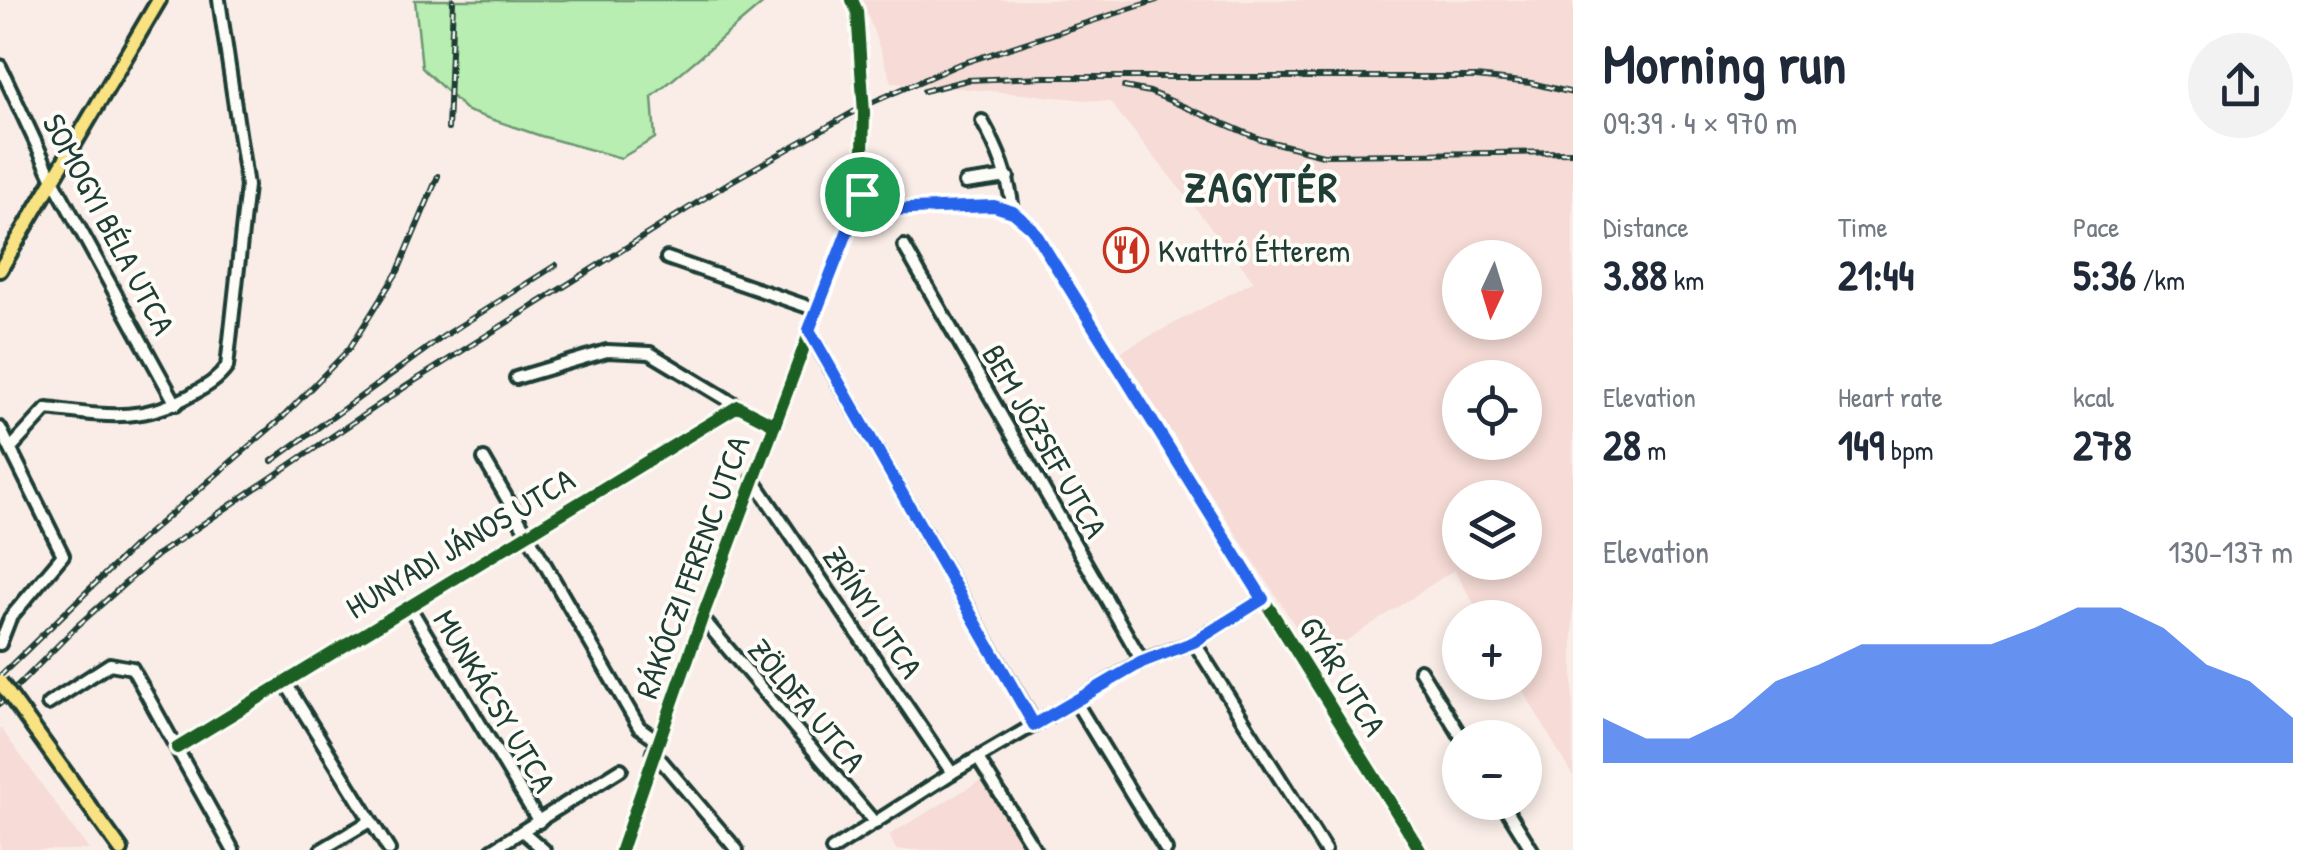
<!DOCTYPE html>
<meta charset="utf-8">
<style>
:root{--surface:#fff;--page:#f2f2f3;--text:#1f2937;--muted:#747a83;--accent:#2563eb}
body{margin:0;font-family:"Patrick Hand",sans-serif;background:var(--page);color:var(--text);height:100vh;display:flex;flex-direction:column;font-size:38px;white-space:nowrap}
*{box-sizing:border-box;margin:0}
p{font-size:32px;color:var(--muted)}
.icon{flex:none;width:55px;height:55px;fill:none;stroke:currentColor;stroke-width:2;stroke-linecap:round;stroke-linejoin:round}
.map{position:relative;flex:1;overflow:hidden}
.drawer{display:flex;flex-direction:column;background:var(--surface);width:750px}
.drawer>*{flex:none}
.needle{width:65px;rotate:184deg}
.tools{position:absolute;left:1442px;top:240px;display:grid;gap:20px}
.tools a{display:grid;place-items:center;width:100px;height:100px;border-radius:50%;background:var(--surface);box-shadow:0 5px 15px #0003;font-size:50px}
.pin{position:absolute;display:grid;place-items:center;width:85px;height:85px;color:#fff;margin:-42px;border:5px solid #fff;border-radius:50%;box-shadow:0 2px 10px #0007}
.round{display:grid;place-items:center;flex:none;width:105px;height:105px;border-radius:52px;background:var(--page)}
.headline{display:flex;align-items:center;justify-content:space-between;height:170px;padding:0 30px}
h1{font-size:55px;font-weight:700;line-height:75px}
.figures{display:grid;grid-template-columns:repeat(3,1fr);gap:15px;height:170px;padding:10px 30px}
.figures div{display:grid;align-content:center}
.figures b{font-size:42px;font-weight:700}
.figures small{font-size:28px;font-weight:400}
.figures p{font-size:28px}
.chart{height:280px;padding:20px 30px}
.chart p{display:flex;justify-content:space-between}
.chart svg{width:100%;height:180px;margin-top:10px;fill:var(--accent);opacity:.7}
main{display:flex;flex:1;min-height:0}
.map>svg:first-child{display:block}
.built{fill:#f6dbd6;fill-rule:evenodd}
.green{fill:#b8eeb1;stroke:#6c9672;stroke-width:2.5}
.lines{fill:none;stroke-linecap:round;stroke-linejoin:round}
.minor-casing{stroke:#1f3d34;stroke-width:18}
.major-casing{stroke:#1f3d34;stroke-width:20}
.minor{stroke:#fdfcf7;stroke-width:10}
.major{stroke:#f8e281;stroke-width:12}
.rail-casing{stroke:#1f3d34;stroke-width:6}
.rail{stroke:#fdfcf7;stroke-width:2.5;stroke-dasharray:8;stroke-linecap:butt}
.major-bridge-casing{stroke:#1f3d34;stroke-width:20;stroke-linecap:butt}
.major-bridge{stroke:#f8e281;stroke-width:12}
.cycleway-casing{stroke:#fdfcf7;stroke-width:19}
.cycleway{stroke:#1b5e20;stroke-width:12}
.route-casing{stroke:#fff;stroke-width:20}
.route{stroke:#2563eb;stroke-width:12}
.labels{text-anchor:middle;dominant-baseline:central;stroke-width:8;stroke-linejoin:round;paint-order:stroke}
.street-label{font-size:32px;fill:#1f3d34;stroke:#fdfcf7}
.poi-label{font-size:32px;fill:#1f3d34;stroke:#fdfcf7;text-anchor:start}
.district-label{font-size:42px;font-weight:bold;letter-spacing:2.5px;fill:#1f3d34;stroke:#fdfcf7}
</style>
<main>
<div class="map">
<svg width="1573" height="850" viewBox="0 0 1573 850">
<rect width="100%" height="100%" fill="#faede8"/>
<filter id="ink" filterUnits="userSpaceOnUse"><feTurbulence type="fractalNoise" baseFrequency=".01" numOctaves="2"/><feDisplacementMap in="SourceGraphic" scale="20" xChannelSelector="R" yChannelSelector="G"/><feConvolveMatrix kernelMatrix="1 2 1 2 8 2 1 2 1" color-interpolation-filters="sRGB"/></filter>
<g filter="url(#ink)">
<!-- built -->
<g class="built">
<path d="M 862,0 L 1573,0 L 1573,777 L 1519,683 L 1525,682 L 1525,618 L 1482,617 L 1454,570 L 1317,660 L 1120,352 L 1254,281 L 1110,102 L 892,82 ZM 1460,258 L 1525,258 L 1525,322 L 1460,322 ZM 1460,378 L 1525,378 L 1525,442 L 1460,442 ZM 1460,498 L 1525,498 L 1525,562 L 1460,562 Z"/>
<polygon points="0,727 89,850 0,850"/>
<polygon points="983,779 1026,850 896,850 889,835"/>
</g>
<!-- green -->
<polygon class="green" points="415,0 767,0 652,97 655,138 621,158 541,136 467,111 422,68"/>
<g class="lines">
<defs>
<g id="minor">
<polyline points="0,66 53,180 176,404"/>
<path d="M 982,121 C 999,151 1009,177 1013,211"/>
<polyline points="965,183 1008,177"/>
<polyline points="862,193 883,210 993,206 1013,211 1032,228 1420,850"/>
<polyline points="853,220 883,210"/>
<polyline points="904,246 1142,661"/>
<polyline points="667,258 817,310"/>
<polyline points="809,331 1035,725"/>
<polyline points="516,378 607,351 650,353 738,406"/>
<polyline points="0,428 63,555 10,618 0,644"/>
<path d="M 11,448 L 47,409 C 102,415 140,424 191,395 C 205,387 217,381 227,367 L 247,186 L 219,0"/>
<polyline points="484,459 639,727 657,740"/>
<polyline points="753,479 952,773"/>
<polyline points="409,606 539,822"/>
<polyline points="702,618 875,823"/>
<polyline points="1194,642 1325,850"/>
<polyline points="1420,670 1462,738"/>
<polyline points="285,682 389,850"/>
<polyline points="1075,701 1166,850"/>
<polyline points="48,704 110,664 132,668 233,850"/>
<polyline points="177,748 738,406 775,425"/>
<polyline points="653,751 737,850"/>
<polyline points="979,760 1035,850"/>
<polyline points="1502,802 1532,850"/>
<polyline points="522,831 621,769"/>
<polyline points="321,850 370,821"/>
<polyline points="492,850 522,831 544,850"/>
<polyline points="621,850 702,618 862,193 864,113 857,11 852,0"/>
<polyline points="832,850 952,773 1075,701 1142,661 1194,642 1263,599"/>
</g>
<g id="major">
<polyline points="0,270 159,0"/>
<polyline points="34,729 121,850"/>
</g>
</defs>
<!-- minor casing -->
<use href="#minor" class="minor-casing"/>
<!-- major casing -->
<use href="#major" class="major-casing"/>
<!-- minor -->
<use href="#minor" class="minor"/>
<!-- major -->
<use href="#major" class="major"/>
<defs>
<g id="rail">
<polyline points="1124,87 1150,92 1260,139 1323,155 1573,152"/>
<polyline points="924,91 967,80 1045,77 1476,77 1531,83 1573,93"/>
<polyline points="448,129 453,0"/>
<polyline points="272,461 444,336 556,265"/>
<polyline points="0,676 136,544 283,417 349,349 398,271 438,176"/>
<polyline points="0,704 76,627 157,555 408,385 730,182 864,106 957,65 1157,0"/>
</g>
</defs>
<!-- rail casing -->
<use href="#rail" class="rail-casing"/>
<!-- rail -->
<use href="#rail" class="rail"/>
<defs>
<polyline id="major-bridge" points="0,682 34,729"/>
</defs>
<!-- major-bridge casing -->
<use href="#major-bridge" class="major-bridge-casing"/>
<!-- major-bridge -->
<use href="#major-bridge" class="major-bridge"/>
<defs>
<g id="cycleway">
<polyline points="862,193 883,210 993,206 1013,211 1032,228 1420,850"/>
<polyline points="177,748 738,406 775,425"/>
<polyline points="621,850 702,618 862,193 864,113 857,11 852,0"/>
</g>
</defs>
<!-- cycleway casing -->
<use href="#cycleway" class="cycleway-casing"/>
<!-- cycleway -->
<use href="#cycleway" class="cycleway"/>
</g>
</g>
<g class="lines" filter="url(#ink)">
<defs>
<polygon id="route" points="862,194 883,210 994,206 1013,212 1032,228 1263,599 1194,642 1142,662 1034,725 809,330"/>
</defs>
<!-- route casing -->
<use href="#route" class="route-casing"/>
<!-- route -->
<use href="#route" class="route"/>
</g>
<!-- icons -->
<defs>
<symbol id="restaurant-ring" viewBox="-11 -11 22 22"><circle r="9.5" fill="#fdfcf7" stroke="#c8321e" stroke-width="1.5"/><path d="M-5-6h1v4h1v-4h1v4h1v-4h1v5L-1.5 .5V6h-2V.5L-5-1ZM5-6V6H3V1.5H1.5Q1.5-4 5-6Z" fill="#c8321e"/></symbol>
</defs>
<g fill-rule="evenodd">
<use href="#restaurant-ring" x="1101" y="225" width="50" height="50"/>
</g>
<g class="labels">
<!-- street labels -->
<g class="street-label">
<text transform="translate(109 224) rotate(62)">SOMOGYI BÉLA UTCA</text>
<text transform="translate(1045 441) rotate(60)">BEM JÓZSEF UTCA</text>
<text transform="translate(460 543) rotate(-31)">HUNYADI JÁNOS UTCA</text>
<text transform="translate(692 567) rotate(-70)">RÁKÓCZI FERENC UTCA</text>
<text transform="translate(873 612) rotate(56)">ZRÍNYI UTCA</text>
<text transform="translate(1343 676) rotate(58)">GYÁR UTCA</text>
<text transform="translate(495 701) rotate(59)">MUNKÁCSY UTCA</text>
<text transform="translate(807 705) rotate(50)">ZÖLDFA UTCA</text>
</g>
<!-- poi labels -->
<g class="poi-label">
<text x="1158" y="250">Kvattró Étterem</text>
</g>
<!-- district labels -->
<g class="district-label">
<text x="1262" y="186">ZAGYTÉR</text>
</g>
</g>
</svg>
<div class="tools">
<a><svg class="needle" viewBox="-14 -14 28 28"><path d="M0-13l5 13h-10z" fill="#e53935"/><path d="M0 13l5-13h-10z" fill="#747a83"/></svg></a>
<a><svg class="icon" aria-label="locate" viewBox="0 0 24 24"><circle cx="12" cy="12" r="6"/><path d="M12 2v4M12 18v4M2 12h4M18 12h4"/></svg></a>
<a><svg class="icon" aria-label="layers" viewBox="0 0 24 24"><path d="M12 4l9 5-9 5-9-5zM3 14l9 5 9-5"/></svg></a>
<a>+</a>
<a>−</a>
</div>
<div class="pin" style="left:862px;top:194px;background:#1e9e55"><svg class="icon" aria-label="arrive" viewBox="0 0 24 24"><path d="M6 21V4h12l-3 4 3 4H6"/></svg></div>
</div>
<section class="drawer">
<div class="headline"><div><h1>Morning run</h1><p>09:39 · 4 × 970 m</p></div><a class="round"><svg class="icon" aria-label="share" viewBox="0 0 24 24"><path d="M12 15V3M7 8l5-5 5 5M5 13v7h14v-7"/></svg></a></div>
<div class="figures">
<div><p>Distance</p><b>3.88<small> km</small></b></div>
<div><p>Time</p><b>21:44</b></div>
<div><p>Pace</p><b>5:36<small> /km</small></b></div>
</div>
<div class="figures">
<div><p>Elevation</p><b>28<small> m</small></b></div>
<div><p>Heart rate</p><b>149<small> bpm</small></b></div>
<div><p>kcal</p><b>278</b></div>
</div>
<div class="chart"><p><span>Elevation</span>130–137 m</p>
<svg viewBox="0 0 160 44" preserveAspectRatio="none"><path d="M0 44V33L10 38L20 38L30 33L40 24L50 20L60 15L70 15L80 15L90 15L100 11L110 6L120 6L130 11L140 20L150 24L160 33V44z"/></svg>
</div>
</section>
</main>
